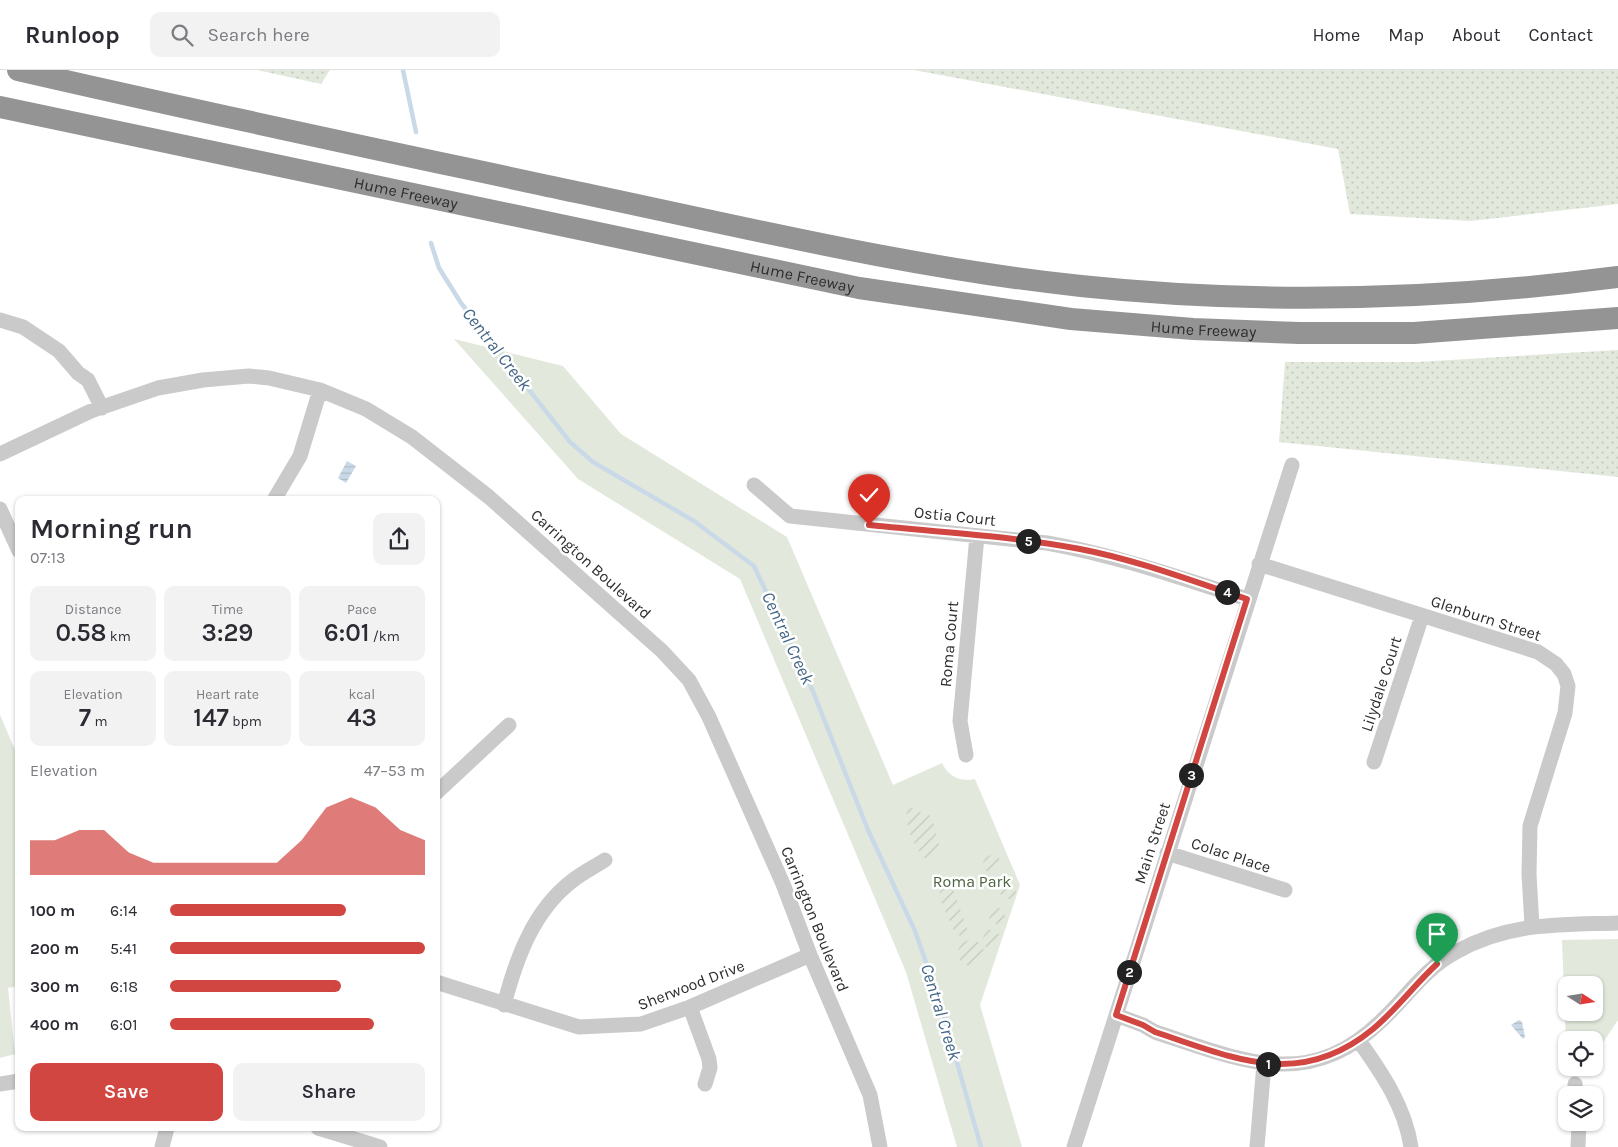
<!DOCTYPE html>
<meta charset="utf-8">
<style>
:root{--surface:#fff;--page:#f2f2f3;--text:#2b2b33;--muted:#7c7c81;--line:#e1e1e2;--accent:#d24642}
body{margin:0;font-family:Karla,sans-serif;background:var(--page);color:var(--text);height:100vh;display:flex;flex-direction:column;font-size:19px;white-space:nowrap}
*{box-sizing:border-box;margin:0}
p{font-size:16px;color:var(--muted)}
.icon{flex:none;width:28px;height:28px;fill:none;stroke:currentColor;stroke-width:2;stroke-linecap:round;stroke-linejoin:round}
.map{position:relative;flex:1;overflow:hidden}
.panel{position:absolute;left:15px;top:426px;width:425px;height:635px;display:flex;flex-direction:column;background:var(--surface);border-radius:10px;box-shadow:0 1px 4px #0004}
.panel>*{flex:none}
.needle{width:32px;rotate:102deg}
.tools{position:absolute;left:1558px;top:906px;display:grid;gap:10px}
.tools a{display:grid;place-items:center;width:45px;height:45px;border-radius:10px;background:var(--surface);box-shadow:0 1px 4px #0004;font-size:25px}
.pin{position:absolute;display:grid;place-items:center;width:42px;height:42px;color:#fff;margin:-51px -21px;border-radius:50% 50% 50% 0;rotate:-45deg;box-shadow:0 0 5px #0007}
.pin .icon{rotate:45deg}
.km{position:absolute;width:25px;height:25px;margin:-12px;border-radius:50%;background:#222;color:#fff;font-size:14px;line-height:25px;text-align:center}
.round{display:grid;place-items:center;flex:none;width:52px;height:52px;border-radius:10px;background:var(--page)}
.headline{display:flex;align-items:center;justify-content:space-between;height:85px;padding:0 15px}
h1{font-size:28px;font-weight:600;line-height:38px}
.metrics{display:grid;grid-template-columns:repeat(3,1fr);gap:8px;height:85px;padding:5px 15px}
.metrics div{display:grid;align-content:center;border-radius:10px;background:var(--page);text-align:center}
.metrics b{font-size:25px;font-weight:600}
.metrics small{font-size:14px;font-weight:400}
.metrics p{font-size:14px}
.chart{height:140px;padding:10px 15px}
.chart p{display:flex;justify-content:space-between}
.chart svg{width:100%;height:90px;margin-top:5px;fill:var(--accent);opacity:.7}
.cta{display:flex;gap:10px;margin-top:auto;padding:10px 15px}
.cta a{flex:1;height:58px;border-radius:10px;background:var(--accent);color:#fff;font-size:20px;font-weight:600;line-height:58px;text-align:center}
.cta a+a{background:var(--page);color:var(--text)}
ul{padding:0 15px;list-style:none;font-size:16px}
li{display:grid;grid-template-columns:80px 60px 1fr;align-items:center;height:38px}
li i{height:12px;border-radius:6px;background:var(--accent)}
header{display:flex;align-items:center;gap:30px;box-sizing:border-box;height:70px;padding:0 25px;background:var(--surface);border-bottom:1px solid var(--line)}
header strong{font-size:24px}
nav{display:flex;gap:28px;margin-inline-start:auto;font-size:18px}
.search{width:350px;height:45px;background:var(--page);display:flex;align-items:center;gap:12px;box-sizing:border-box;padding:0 18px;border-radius:10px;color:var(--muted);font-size:19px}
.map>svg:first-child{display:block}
</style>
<header>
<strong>Runloop</strong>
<div class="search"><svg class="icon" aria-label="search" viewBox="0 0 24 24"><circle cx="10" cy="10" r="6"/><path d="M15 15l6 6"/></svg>Search here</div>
<nav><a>Home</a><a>Map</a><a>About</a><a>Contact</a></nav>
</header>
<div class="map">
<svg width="1618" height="1077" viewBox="0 0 1618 1077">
<defs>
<pattern id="grass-dots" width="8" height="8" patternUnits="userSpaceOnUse" patternTransform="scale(1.25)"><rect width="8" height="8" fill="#e2e9dc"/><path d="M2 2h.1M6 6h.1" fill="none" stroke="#c2c8bd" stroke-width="1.8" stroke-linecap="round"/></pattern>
<pattern id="garden-furrows" width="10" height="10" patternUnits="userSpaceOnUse" patternTransform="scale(1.25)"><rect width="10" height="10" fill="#e2e9dc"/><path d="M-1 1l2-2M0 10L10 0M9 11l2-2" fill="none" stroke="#c2c8bd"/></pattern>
<pattern id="water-rules" width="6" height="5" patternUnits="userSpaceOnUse" patternTransform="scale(1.25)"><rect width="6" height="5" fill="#cad9e7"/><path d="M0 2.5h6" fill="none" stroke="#aebbc6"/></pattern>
</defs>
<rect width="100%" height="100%" fill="#fff"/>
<path fill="url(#grass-dots)" d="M 257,0 L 330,0 L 321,14 Z
M 914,0 L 1618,0 L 1618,134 L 1471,151 L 1350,144 L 1338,79 Z
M 1618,280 L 1618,407 L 1279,372 L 1285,292 L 1417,292 Z"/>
<path fill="#e2e9dc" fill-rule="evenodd" d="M 454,269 L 563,296 L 621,364 L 787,467 L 893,715 L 942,693 C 949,707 960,712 975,709 L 1020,815 L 980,935 L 1022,1077 L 957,1077 L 906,902 L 740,509 L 578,409 Z
M 0,645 L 19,689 L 19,916 L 8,918 L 15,984 L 0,988 Z
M 1618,869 L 1618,950 L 1594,986 L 1594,970 L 1566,970 L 1566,972 L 1562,870 ZM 1566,915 L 1594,915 L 1594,942 L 1566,942 Z"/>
<path fill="url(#garden-furrows)" d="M 910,738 L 918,739 L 922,744 L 926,742 L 932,748 L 940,779 L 933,789 L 926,789 C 915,780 904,754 907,740 Z
M983 794a9 9 0 1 1 18 0a9 9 0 1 1-18 0Z
M 946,812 L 951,814 L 968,861 L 963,866 L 956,865 L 939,827 L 942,814 Z
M1000 821a8 8 0 1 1 16 0a8 8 0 1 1-16 0Z
M989 846a8 8 0 1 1 16 0a8 8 0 1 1-16 0Z
M 987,860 L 994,860 L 1000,865 L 997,877 L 991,881 L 987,879 L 982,870 Z
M958 883a13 13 0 1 1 26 0a13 13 0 1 1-26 0Z"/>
<path fill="url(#water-rules)" d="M 347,391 L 356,396 L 346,413 L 338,408 Z
M 1519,950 L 1522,952 L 1525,967 L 1523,969 L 1511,955 Z"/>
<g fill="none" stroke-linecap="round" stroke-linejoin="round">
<path stroke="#cad9e7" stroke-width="4.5" d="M 403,0 L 416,62
M 431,173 L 439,198 L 461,233 L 570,372 L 593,392 L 694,451 L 754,496 L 812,619 L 868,760 L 915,861 L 939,929 L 981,1077"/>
<path stroke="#cacaca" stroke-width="15" d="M 0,250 L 23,257 L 59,281 L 78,303 L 88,310 L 102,338
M 0,384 L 91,341 L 158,318 L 203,310 L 249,306 L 269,308 L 320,320 L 366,339 L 412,367 L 489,427 L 662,581 L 689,610 L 709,647 L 783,814 L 810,885 L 870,1025 L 880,1077
M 754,415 L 790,446 L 1047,473 C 1115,485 1181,508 1247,529
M 274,430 L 300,386 L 320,320
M 0,439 L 19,481
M 1259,494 L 1538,582 L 1556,594 L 1564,604 L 1568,616 L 1565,643 L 1530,756 L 1529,804 L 1532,856
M 966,685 L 960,651 L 977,466
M 1374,692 L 1422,546
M 436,723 L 509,655
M 1167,783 L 1285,820
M 436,912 L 579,957 L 641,954 L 690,937 L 810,885
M 504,935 C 516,889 533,841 572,811 C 582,803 594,797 605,790
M 690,937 L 709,989 L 710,998 L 705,1014
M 1116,945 L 1143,955 L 1155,962 C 1238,989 1308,1023 1381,951 C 1406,928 1425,898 1456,882 C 1509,852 1560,855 1618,853
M 1359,971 C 1382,1003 1405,1037 1411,1077
M 0,1014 L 19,1011
M 1575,1014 L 1576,1025
M 318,1058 L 380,1077
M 162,1077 L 167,1058
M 1074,1077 L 1292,395
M 1257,1077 L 1264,994
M 1578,1077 L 1579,1052"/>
<g stroke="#949494" stroke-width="22">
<path d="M 18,0 C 204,43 390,82 576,122 C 743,157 911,198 1081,216 C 1259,235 1440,230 1618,207"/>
<path id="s1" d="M 0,37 L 859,218 L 1071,249 L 1193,259 L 1299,263 L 1414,263 L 1618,248"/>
</g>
</g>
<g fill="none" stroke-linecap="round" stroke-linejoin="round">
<defs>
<path id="route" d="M 869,455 C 939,462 1011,466 1080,479 C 1137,490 1192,511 1247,529 L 1116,945 L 1143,955 L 1155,962 C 1234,988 1299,1020 1373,959 C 1397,939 1415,914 1437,894"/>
</defs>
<use href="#route" stroke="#fff" stroke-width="10"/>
<use href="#route" stroke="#d24642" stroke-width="6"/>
</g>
<g text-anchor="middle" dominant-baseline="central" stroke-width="5" stroke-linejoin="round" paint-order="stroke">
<g font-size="16" fill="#2d2d2d" stroke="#fff">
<text stroke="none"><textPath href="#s1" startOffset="415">Hume Freeway</textPath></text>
<text stroke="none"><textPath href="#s1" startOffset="820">Hume Freeway</textPath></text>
<text stroke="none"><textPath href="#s1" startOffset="1225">Hume Freeway</textPath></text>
<text transform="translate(955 446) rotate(6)">Ostia Court</text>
<text transform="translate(591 494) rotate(42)">Carrington Boulevard</text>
<text transform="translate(1486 548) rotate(18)">Glenburn Street</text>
<text transform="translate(949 574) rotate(-85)">Roma Court</text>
<text transform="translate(1381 614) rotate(-72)">Lilydale Court</text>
<text transform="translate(1152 773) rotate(-72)">Main Street</text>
<text transform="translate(1231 785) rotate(18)">Colac Place</text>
<text transform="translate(815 849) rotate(68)">Carrington Boulevard</text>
<text transform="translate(691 915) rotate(-21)">Sherwood Drive</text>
</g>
<g font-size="16" fill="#4d6440" stroke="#fff">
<text x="972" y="811">Roma Park</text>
</g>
<g font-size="18" font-style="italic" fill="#446686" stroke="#fff">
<text transform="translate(497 279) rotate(52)">Central Creek</text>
<text transform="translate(788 568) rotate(65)">Central Creek</text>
<text transform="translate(941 942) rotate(73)">Central Creek</text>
</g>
</g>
</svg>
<div class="tools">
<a><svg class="needle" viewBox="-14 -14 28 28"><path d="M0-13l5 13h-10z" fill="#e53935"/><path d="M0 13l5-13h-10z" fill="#7c7c81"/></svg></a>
<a><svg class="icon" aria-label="locate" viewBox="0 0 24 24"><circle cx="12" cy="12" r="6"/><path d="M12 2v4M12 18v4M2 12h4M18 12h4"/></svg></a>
<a><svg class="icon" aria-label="layers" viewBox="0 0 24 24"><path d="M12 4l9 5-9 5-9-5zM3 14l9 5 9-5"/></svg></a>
</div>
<div class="pin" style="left:1437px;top:894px;background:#1e9e55"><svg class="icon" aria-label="arrive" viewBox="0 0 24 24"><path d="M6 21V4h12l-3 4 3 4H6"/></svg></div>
<div class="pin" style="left:869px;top:455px;background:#d93025"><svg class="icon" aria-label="check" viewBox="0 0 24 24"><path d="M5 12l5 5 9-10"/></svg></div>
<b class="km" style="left:1268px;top:994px">1</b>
<b class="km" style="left:1129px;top:902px">2</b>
<b class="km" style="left:1191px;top:705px">3</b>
<b class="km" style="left:1227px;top:522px">4</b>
<b class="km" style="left:1028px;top:471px">5</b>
<section class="panel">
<div class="headline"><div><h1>Morning run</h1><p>07:13</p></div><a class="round"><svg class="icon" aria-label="share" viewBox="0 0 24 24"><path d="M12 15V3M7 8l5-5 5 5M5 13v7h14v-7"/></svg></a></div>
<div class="metrics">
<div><p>Distance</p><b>0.58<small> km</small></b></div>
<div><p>Time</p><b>3:29</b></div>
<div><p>Pace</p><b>6:01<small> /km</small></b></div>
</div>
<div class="metrics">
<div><p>Elevation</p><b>7<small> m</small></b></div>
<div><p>Heart rate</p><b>147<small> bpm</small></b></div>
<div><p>kcal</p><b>43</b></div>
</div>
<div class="chart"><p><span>Elevation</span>47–53 m</p>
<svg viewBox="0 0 160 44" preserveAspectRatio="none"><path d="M0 44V27L10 27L20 22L30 22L40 33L50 38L60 38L70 38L80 38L90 38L100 38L110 27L120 11L130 6L140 11L150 22L160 27V44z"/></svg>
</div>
<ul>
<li><b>100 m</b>6:14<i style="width:69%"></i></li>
<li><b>200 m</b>5:41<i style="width:100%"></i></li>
<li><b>300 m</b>6:18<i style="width:67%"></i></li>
<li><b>400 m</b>6:01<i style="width:80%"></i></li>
</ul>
<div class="cta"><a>Save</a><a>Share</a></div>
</section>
</div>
